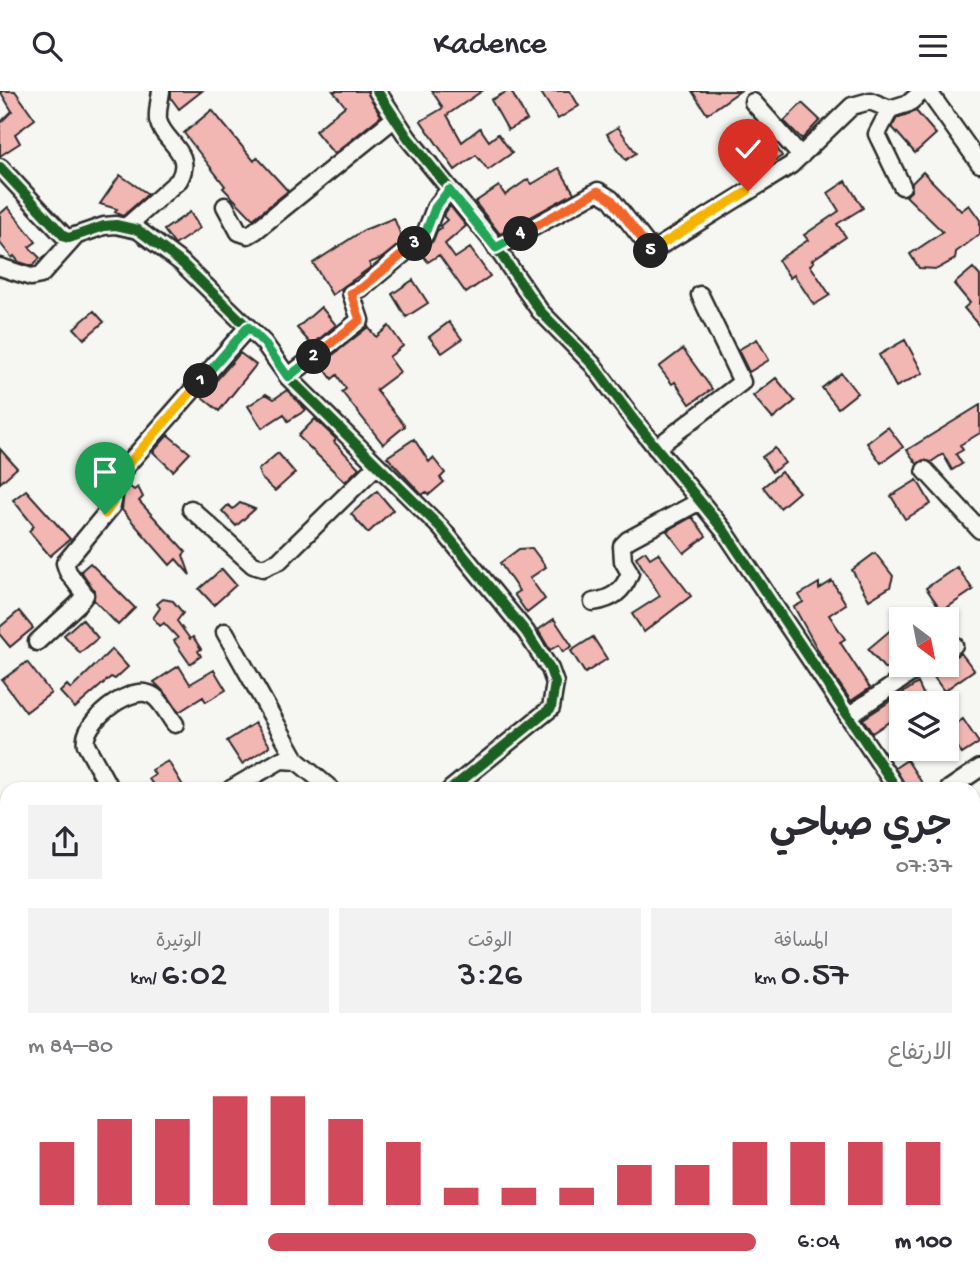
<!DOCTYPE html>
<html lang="ar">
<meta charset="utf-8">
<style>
:root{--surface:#fff;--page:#f2f2f3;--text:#2b2b33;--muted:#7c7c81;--accent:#d1495b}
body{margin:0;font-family:"Gochi Hand","Playpen Sans Arabic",sans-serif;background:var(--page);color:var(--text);direction:rtl;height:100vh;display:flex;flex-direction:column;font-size:26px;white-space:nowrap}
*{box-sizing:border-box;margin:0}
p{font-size:23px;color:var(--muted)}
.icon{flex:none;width:38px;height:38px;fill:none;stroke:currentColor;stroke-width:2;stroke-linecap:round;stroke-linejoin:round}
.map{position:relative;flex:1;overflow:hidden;direction:ltr}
.side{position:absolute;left:0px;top:691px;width:980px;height:502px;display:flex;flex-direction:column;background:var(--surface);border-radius:21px 21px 0 0;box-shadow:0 2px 5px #0004;direction:rtl}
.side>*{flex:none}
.needle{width:46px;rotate:148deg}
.controls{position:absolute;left:889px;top:516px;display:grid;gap:14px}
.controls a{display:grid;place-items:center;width:70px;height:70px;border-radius:0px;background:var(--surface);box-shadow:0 2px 5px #0004;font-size:35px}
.pin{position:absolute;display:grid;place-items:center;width:60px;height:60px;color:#fff;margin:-72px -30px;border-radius:50% 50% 50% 0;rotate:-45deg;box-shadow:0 0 7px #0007}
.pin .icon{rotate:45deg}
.km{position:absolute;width:35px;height:35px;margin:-18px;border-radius:50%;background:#222;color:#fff;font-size:19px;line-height:35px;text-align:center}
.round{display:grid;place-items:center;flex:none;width:74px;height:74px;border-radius:0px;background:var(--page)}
.head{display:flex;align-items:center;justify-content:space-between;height:119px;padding:0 28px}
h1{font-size:38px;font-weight:600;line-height:52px}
.stats{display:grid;grid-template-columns:repeat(3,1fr);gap:10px;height:119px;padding:7px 28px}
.stats div{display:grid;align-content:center;border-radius:0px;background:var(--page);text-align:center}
.stats b{font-size:35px;font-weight:600}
.stats small{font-size:19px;font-weight:400}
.stats p{font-size:19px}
.chart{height:196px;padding:14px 28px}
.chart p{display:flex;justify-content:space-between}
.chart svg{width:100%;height:126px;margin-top:7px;stroke:var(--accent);stroke-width:6}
ul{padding:0 28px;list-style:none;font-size:23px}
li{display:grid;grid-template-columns:112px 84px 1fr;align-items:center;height:52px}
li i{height:18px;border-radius:9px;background:var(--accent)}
header{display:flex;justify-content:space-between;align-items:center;height:91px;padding:0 28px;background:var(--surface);font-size:32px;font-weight:600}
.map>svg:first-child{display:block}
</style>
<header><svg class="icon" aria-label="menu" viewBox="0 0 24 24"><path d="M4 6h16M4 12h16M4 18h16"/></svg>Kadence<svg class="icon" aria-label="search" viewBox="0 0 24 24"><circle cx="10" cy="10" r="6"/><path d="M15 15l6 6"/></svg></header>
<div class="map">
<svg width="980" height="1192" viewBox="0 0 980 1192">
<rect width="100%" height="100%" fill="#f6f6f2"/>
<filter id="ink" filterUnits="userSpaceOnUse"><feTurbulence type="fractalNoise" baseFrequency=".0143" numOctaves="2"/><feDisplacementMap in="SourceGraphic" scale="14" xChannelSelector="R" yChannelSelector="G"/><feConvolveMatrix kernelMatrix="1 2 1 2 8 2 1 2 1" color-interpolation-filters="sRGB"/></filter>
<g filter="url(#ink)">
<path fill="#f2b6b3" stroke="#2b2b2b" stroke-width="2" d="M 0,0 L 15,0 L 35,28 L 15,43 L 20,52 L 0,65 L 0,32 L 12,20 Z
M 171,0 L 202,0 L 179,18 L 171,7 Z
M 333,0 L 367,0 L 381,25 L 334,63 L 315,40 L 345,15 Z
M 432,0 L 482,0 L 447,24 L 462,51 L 480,37 L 489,50 L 498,43 L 512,62 L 488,79 L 476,64 L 455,79 L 421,30 L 443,17 Z
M 508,0 L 511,0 L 527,29 L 508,39 L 491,9 Z
M 540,0 L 570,0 L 579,15 L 558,28 Z
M 692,0 L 740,0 L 707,23 Z
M 802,12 L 820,29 L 802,48 L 784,30 Z
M 212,19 L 254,70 L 257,66 L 288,100 L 253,128 L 223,97 L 225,95 L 184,42 Z
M 916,20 L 936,43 L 915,62 L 892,36 L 897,27 Z
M 618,36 L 636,62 L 626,69 L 607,43 Z
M 768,44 L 782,65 L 760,79 L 746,59 Z
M 559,77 L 574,102 L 500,143 L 475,111 L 499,95 L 505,104 L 528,88 L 532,93 Z
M 923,81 L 961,120 L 969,114 L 980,129 L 980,143 L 956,161 L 955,168 L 937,178 L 919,177 L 910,163 L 943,141 L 906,105 L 911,100 L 912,92 Z
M 120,84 L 148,103 L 123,125 L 115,121 L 117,118 L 100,113 Z
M 846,90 L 863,117 L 837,133 L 846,146 L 812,169 L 814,171 L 810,174 L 830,204 L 814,214 L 794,184 L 790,187 L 778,169 L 808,149 L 804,144 L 839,120 L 828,102 Z
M 450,115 L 466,135 L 445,153 L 455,167 L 470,157 L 490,185 L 466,202 L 439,164 L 428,171 L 421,162 L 433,150 L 437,140 L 441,137 L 440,135 L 447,129 L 443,125 Z
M 8,116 L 36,151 L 29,156 L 40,167 L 32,175 L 19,171 L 14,165 L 12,167 L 0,152 L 0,123 Z
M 190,121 L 200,137 L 175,154 L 164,139 Z
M 394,127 L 403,150 L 382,167 L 369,172 L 371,176 L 332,204 L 313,172 L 364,139 Z
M 973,177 L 980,185 L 980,236 L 964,217 L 970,212 L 954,193 Z
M 413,189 L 428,212 L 406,226 L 392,203 Z
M 321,216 L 336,234 L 312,254 L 297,237 Z
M 94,220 L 104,231 L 84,248 L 74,237 Z
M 449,231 L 462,248 L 442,262 L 429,246 Z
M 389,235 L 403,255 L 389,266 L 400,281 L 376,299 L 405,335 L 383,353 L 342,301 L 346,298 L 337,284 L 332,288 L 324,277 L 324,271 L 368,236 L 376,246 Z
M 757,248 L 769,269 L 749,281 L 738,259 Z
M 905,249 L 923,282 L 896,296 L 879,264 Z
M 683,258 L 712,298 L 690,313 L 675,291 L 672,293 L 659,276 Z
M 240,262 L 256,274 L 219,320 L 202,306 Z
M 841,282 L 857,302 L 838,317 L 822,297 Z
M 776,287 L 795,310 L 773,328 L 753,305 Z
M 287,299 L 306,319 L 288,330 L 284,323 L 262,337 L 248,315 L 266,303 L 274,308 Z
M 980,314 L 980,342 L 960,354 L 963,359 L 956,363 L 962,373 L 952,379 L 943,363 L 931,371 L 923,369 L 917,373 L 907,359 Z
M 315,328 L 336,348 L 334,351 L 359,377 L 345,391 L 298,345 Z
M 888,336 L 903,356 L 881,372 L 867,352 Z
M 168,344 L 190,362 L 173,380 L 153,361 Z
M 414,348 L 429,371 L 433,367 L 445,382 L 440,387 L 444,391 L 429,404 L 426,401 L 422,404 L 387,366 Z
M 775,357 L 785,372 L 772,381 L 762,366 Z
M 0,358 L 17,377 L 0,392 Z
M 278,362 L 295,382 L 275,400 L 261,387 L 258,379 Z
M 781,381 L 799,401 L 780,417 L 763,396 Z
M 917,389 L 931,413 L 905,428 L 891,405 Z
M 125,392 L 134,399 L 138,396 L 143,406 L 139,410 L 186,461 L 183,464 L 190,484 L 176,468 L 170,474 L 122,419 Z
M 26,399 L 70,448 L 50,465 L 29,440 L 34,435 L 13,409 Z
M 377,400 L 393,419 L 368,442 L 351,423 Z
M 240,412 L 255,418 L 236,435 L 222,420 L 228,414 L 233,418 Z
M 692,426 L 706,445 L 684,462 L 667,440 Z
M 532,457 L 546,476 L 530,487 L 545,508 L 527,522 L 514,503 L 519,500 L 500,472 L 519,458 Z
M 645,460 L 650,467 L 658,462 L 691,505 L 644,541 L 632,523 L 660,505 L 636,466 Z
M 875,462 L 893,485 L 890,496 L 869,509 L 852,479 Z
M 90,472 L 135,517 L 118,534 L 94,509 L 94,499 L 81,480 Z
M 957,476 L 973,499 L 942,520 L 926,497 Z
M 222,478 L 236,494 L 214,514 L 199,498 Z
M 832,490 L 846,513 L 829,524 L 845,548 L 840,551 L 870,597 L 851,610 L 824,570 L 794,516 L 803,511 L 799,504 L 819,492 L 819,498 Z
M 163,508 L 173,510 L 183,522 L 177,530 L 190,548 L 193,546 L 201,558 L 198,560 L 201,565 L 190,573 L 174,550 L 178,547 L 164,532 L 160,535 L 153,527 L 160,517 L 157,513 Z
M 19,520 L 33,537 L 10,556 L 0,544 L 0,536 Z
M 82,528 L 98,547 L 80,562 L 64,544 Z
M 554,528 L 572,555 L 563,561 L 559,554 L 550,559 L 538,539 Z
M 893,537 L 901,554 L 901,565 L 885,578 L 868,558 Z
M 593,546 L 607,568 L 585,582 L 571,560 Z
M 112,558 L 128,576 L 115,588 L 111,586 L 105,591 L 75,617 L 60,601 L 67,594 L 71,598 Z
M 961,562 L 974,579 L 944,600 L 931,582 L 942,574 L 947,574 L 947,570 Z
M 27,571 L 51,602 L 26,621 L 2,589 Z
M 179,575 L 190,593 L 214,579 L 226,599 L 206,611 L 203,606 L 179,621 L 168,605 L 154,591 Z
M 918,592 L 926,609 L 918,612 L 894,612 L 901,623 L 872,642 L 863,628 Z
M 963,628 L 979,652 L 962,663 L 947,639 Z
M 255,632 L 270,655 L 242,673 L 227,650 Z
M 907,669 L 926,698 L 907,698 L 895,677 Z
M 168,670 L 185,698 L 156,698 L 149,688 L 155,684 L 152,679 Z"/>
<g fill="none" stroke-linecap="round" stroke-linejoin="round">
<defs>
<path id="minor" d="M 377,0 L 408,47 L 489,146 L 540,220 L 593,274 L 633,328 L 725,441 L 897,698
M 928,0 L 980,73
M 753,11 L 801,65
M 890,18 L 877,43 L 902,95
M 0,76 L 65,146 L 69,147 L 104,135 L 116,134 L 138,139 L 182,172 L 264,252 L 288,286 L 441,437 L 526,541 L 550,578 L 555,592 L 551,617 L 451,698
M 225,115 L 239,141 L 248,144 L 255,140 L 395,27
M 127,135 L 179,89 C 195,61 163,51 158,29 C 157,19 160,9 161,0
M 496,157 L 598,100 L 611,108 L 652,160 L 791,74 L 852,15 L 870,10 L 890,18 L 909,12 L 923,0
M 0,176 L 31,186 L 41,184 L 76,145
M 288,286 L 360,229 L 351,202 L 362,197 L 419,150 L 425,143 L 435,117 L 449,99
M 656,357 L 742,291 L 700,204
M 925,379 L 980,439
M 191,418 L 253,474 L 263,477 L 279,470 L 376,375
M 593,511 C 612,508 623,501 630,482 L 623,470 L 622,455 L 628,449 L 700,410
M 225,541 L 297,670
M 37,551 L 78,513 L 85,504 L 68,481 L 65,472 L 112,415 L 114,389 L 248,236
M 947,558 L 954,554
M 848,625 L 923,574
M 110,698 L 86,654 C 81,632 128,595 149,603 C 160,606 168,624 175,633
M 231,698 L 281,669 L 297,670 L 331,698
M 949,698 L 980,677
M 973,807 L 980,817
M 0,823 L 7,834
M 973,907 L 980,901
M 973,1069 L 980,1064
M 0,1131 L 7,1139
M 46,1186 L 51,1192
M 488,1186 L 490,1192
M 567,1186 L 572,1192
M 792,1186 L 797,1192
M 922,1186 L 928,1192
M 622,1192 L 629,1186"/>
</defs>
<use href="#minor" stroke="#2b2b2b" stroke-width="21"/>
<use href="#minor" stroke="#f6f6f2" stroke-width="16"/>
<defs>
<path id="cycleway" d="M 377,0 L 408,47 L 489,146 L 540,220 L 593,274 L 633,328 L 725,441 L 897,698
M 0,76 L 65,146 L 69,147 L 104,135 L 116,134 L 138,139 L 182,172 L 264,252 L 288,286 L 441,437 L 526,541 L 550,578 L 555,592 L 551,617 L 451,698"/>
</defs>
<use href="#cycleway" stroke="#f6f6f2" stroke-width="15"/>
<use href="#cycleway" stroke="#1b5e20" stroke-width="10"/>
</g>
</g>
<g fill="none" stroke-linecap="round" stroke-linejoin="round" filter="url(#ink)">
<defs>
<path id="split-1" d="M 105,423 L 114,410 L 114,389 L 201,290"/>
<path id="split-2" d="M 201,290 L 248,236 L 264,252 L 288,286 L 314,266"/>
<path id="split-3" d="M 314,266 L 360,229 L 351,202 L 362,197 L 415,153"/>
<path id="split-4" d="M 415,153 L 425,143 L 435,117 L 449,99 L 496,157 L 521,143"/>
<path id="split-5" d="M 521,143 L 598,100 L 611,108 L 651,160"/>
<path id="split-6" d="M 651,160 L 748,100"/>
</defs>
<use href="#split-1" stroke="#fff" stroke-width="14"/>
<use href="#split-2" stroke="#fff" stroke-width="14"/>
<use href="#split-3" stroke="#fff" stroke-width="14"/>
<use href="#split-4" stroke="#fff" stroke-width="14"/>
<use href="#split-5" stroke="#fff" stroke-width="14"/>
<use href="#split-6" stroke="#fff" stroke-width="14"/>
<use href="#split-1" stroke="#f5b400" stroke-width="9"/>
<use href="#split-2" stroke="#22a559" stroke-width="9"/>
<use href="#split-3" stroke="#f0652b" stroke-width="9"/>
<use href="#split-4" stroke="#22a559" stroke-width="9"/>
<use href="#split-5" stroke="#f0652b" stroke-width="9"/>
<use href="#split-6" stroke="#f5b400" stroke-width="9"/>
</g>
</svg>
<div class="controls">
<a><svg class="needle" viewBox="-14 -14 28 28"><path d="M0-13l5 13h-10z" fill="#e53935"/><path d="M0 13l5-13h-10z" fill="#7c7c81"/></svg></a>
<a><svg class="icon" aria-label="layers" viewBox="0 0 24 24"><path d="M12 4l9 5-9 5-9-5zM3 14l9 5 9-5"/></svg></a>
</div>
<div class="pin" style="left:105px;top:423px;background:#1e9e55"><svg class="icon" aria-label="arrive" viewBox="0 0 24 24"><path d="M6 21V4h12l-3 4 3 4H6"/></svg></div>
<div class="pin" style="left:748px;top:100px;background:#d93025"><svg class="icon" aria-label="check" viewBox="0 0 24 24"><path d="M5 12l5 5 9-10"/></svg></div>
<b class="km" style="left:201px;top:290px">1</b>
<b class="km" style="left:314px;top:266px">2</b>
<b class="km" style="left:415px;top:153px">3</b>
<b class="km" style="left:521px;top:143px">4</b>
<b class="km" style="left:651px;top:160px">5</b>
<section class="side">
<div class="head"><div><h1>جري صباحي</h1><p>07:37</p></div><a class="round"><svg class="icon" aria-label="share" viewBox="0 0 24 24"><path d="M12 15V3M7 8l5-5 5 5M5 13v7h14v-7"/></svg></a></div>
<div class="stats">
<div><p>المسافة</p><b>0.57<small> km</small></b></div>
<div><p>الوقت</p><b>3:26</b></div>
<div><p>الوتيرة</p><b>6:02<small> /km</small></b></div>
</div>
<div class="chart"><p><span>الارتفاع</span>80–84 m</p>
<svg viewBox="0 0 160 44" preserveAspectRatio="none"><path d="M5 44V22M15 44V14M25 44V14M35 44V6M45 44V6M55 44V14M65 44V22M75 44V38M85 44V38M95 44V38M105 44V30M115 44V30M125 44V22M135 44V22M145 44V22M155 44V22"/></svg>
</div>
<ul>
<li><b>100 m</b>6:04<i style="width:67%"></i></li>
</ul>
</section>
</div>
